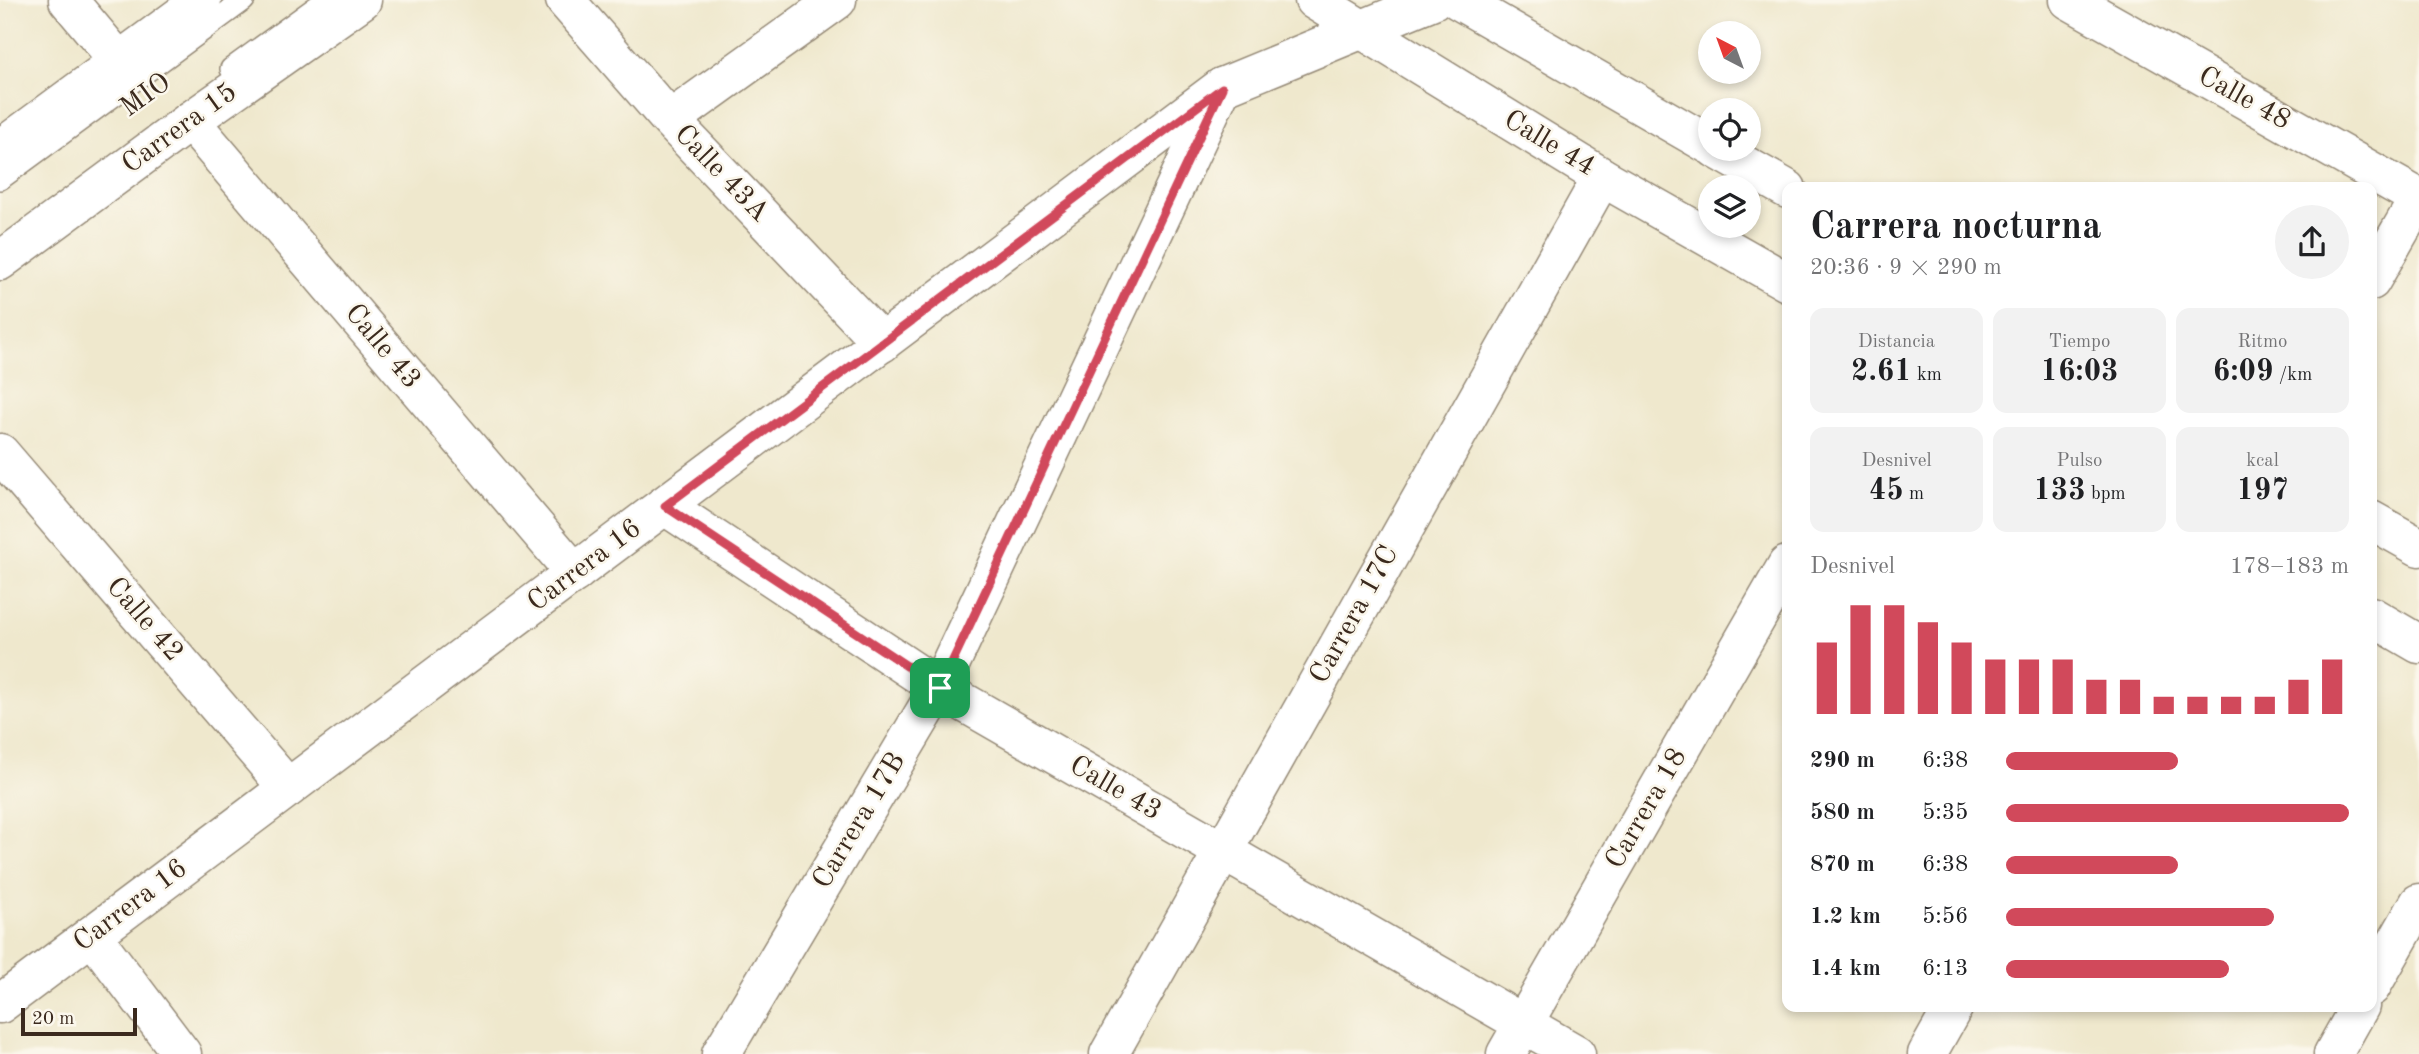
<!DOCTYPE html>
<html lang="es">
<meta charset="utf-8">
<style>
:root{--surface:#fff;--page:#f2f2f2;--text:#202124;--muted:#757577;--accent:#d1495b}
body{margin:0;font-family:"Old Standard TT",serif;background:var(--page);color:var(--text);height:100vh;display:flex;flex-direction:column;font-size:26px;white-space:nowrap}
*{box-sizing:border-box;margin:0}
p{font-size:23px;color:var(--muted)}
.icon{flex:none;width:38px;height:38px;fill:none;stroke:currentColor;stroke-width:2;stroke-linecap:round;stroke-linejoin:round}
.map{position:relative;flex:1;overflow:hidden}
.side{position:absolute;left:1782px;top:182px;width:595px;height:830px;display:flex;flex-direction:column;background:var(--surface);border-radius:14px;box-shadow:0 4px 10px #0003}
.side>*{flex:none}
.needle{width:46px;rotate:319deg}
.buttons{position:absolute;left:1698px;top:21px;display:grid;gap:14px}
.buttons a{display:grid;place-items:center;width:63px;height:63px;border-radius:50%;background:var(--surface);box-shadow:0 4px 10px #0003;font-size:35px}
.scale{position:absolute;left:21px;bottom:18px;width:116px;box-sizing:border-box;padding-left:7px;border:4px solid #3b2a1e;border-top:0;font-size:19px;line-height:24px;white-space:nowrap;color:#3b2a1e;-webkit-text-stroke:5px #fbf7ec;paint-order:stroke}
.pin{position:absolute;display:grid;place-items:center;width:60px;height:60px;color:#fff;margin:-30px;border-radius:14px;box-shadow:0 4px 10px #0006}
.round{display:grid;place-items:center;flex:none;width:74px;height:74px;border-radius:37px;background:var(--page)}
.head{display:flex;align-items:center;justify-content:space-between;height:119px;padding:0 28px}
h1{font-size:38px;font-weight:700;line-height:52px}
.stats{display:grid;grid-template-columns:repeat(3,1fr);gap:10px;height:119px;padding:7px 28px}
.stats div{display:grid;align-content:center;border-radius:14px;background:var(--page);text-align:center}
.stats b{font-size:30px;font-weight:700}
.stats small{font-size:19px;font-weight:400}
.stats p{font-size:19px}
.chart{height:196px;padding:14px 28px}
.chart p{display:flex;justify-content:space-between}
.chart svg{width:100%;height:126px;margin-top:7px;stroke:var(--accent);stroke-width:6}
ul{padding:0 28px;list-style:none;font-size:23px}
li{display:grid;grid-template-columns:112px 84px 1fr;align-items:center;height:52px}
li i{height:18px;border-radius:9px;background:var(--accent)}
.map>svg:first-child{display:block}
</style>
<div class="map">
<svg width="2419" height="1054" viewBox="0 0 2419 1054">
<rect width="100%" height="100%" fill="#fbf7ec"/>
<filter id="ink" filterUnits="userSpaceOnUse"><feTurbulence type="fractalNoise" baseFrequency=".0143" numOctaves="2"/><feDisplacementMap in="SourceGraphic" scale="14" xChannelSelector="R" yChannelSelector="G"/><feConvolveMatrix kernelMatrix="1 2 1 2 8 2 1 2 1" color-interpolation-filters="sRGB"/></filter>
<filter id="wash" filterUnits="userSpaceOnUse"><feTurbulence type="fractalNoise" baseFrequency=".00686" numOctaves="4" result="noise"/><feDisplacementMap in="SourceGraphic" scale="28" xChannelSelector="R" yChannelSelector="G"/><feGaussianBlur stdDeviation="1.57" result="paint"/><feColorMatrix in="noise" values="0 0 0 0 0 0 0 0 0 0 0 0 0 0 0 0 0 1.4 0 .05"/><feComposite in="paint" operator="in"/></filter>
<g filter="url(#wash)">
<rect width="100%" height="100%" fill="#efe8cd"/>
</g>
<g filter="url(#ink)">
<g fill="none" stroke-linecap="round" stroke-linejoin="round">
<defs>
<path id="service" d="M 231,69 L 326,0
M 0,179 L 244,0"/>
<path id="minor" d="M 68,0 L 119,61
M 565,0 L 670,120 L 882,343
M 2069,0 L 2419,198
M 670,120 L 837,0
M 190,121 L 575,573
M 0,453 L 288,788
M 665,506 L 939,688 L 1576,1054
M 92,935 L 182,1054
M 2371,987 L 2419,903
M 721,1054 L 939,688 L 1222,87
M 1109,1054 L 1602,177
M 1506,1054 L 1787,565
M 2333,1054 L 2360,1006"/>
<path id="tertiary" d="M 2371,281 L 2419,198
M 0,1004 L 1222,87 L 1433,0
M 1927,1054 L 1954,1006"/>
<path id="secondary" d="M 1314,0 L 1602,177 L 1787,282
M 1458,0 L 1710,145
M 1716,149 L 1787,189
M 2371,520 L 2419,547
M 2371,616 L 2419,644"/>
<path id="primary" d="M 0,149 L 202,0
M 0,261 L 190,121 L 362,0"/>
</defs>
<use href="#service" stroke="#958976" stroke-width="24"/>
<use href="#minor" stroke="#958976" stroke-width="41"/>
<use href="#tertiary" stroke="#958976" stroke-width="41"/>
<use href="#secondary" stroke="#958976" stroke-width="41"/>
<use href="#primary" stroke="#958976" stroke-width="41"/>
<use href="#service" stroke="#fff" stroke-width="21"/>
<use href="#minor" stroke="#fff" stroke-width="38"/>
<use href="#tertiary" stroke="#fff" stroke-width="38"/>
<use href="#secondary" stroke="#fff" stroke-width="38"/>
<use href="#primary" stroke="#fff" stroke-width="38"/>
</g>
</g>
<g fill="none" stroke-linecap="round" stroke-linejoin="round" filter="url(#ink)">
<defs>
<path id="route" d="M 1222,88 L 940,688 L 665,506 Z"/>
</defs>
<use href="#route" stroke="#fff" stroke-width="14"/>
<use href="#route" stroke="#d1495b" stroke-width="9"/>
</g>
<g text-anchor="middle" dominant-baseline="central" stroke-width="5" stroke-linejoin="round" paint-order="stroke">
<g font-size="28" fill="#3b2a1e" stroke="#fbf7ec">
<text transform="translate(146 96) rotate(-36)">MIO</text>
<text transform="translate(2244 99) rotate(29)">Calle 48</text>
<text transform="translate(180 129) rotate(-36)">Carrera 15</text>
<text transform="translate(1549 144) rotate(31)">Calle 44</text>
<text transform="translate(721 174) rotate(46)">Calle 43A</text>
<text transform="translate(382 347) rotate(50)">Calle 43</text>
<text transform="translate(585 566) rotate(-37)">Carrera 16</text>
<text transform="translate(1355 615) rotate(-61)">Carrera 17C</text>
<text transform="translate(144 620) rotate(49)">Calle 42</text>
<text transform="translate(1115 789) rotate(30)">Calle 43</text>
<text transform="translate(1647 809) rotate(-60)">Carrera 18</text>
<text transform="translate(860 821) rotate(-59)">Carrera 17B</text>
<text transform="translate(131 906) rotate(-37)">Carrera 16</text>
</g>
</g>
</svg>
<div class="buttons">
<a><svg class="needle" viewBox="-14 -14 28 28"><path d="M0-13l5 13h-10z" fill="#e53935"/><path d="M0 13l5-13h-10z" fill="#757577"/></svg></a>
<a><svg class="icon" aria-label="locate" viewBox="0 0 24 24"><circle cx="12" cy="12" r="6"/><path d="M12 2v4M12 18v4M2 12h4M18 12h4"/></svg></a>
<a><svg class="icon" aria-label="layers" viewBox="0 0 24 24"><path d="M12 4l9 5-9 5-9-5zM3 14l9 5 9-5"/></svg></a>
</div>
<div class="scale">20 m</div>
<div class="pin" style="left:940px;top:688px;background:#1e9e55"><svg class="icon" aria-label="arrive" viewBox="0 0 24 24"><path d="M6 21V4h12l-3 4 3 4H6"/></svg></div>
<section class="side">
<div class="head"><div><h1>Carrera nocturna</h1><p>20:36 · 9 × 290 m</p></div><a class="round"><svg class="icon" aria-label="share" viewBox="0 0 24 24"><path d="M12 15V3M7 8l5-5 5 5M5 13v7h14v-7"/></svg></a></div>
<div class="stats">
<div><p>Distancia</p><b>2.61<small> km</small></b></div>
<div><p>Tiempo</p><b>16:03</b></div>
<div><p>Ritmo</p><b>6:09<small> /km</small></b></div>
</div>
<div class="stats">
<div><p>Desnivel</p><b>45<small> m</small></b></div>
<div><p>Pulso</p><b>133<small> bpm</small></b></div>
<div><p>kcal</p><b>197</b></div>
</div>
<div class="chart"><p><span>Desnivel</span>178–183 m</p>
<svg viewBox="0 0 160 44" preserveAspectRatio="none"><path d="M5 44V19M15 44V6M25 44V6M35 44V12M45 44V19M55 44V25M65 44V25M75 44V25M85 44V32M95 44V32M105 44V38M115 44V38M125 44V38M135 44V38M145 44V32M155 44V25"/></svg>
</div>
<ul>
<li><b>290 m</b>6:38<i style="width:50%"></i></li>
<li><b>580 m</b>5:35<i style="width:100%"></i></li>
<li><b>870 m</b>6:38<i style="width:50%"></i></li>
<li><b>1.2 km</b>5:56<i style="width:78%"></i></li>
<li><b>1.4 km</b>6:13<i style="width:65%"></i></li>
</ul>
</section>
</div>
